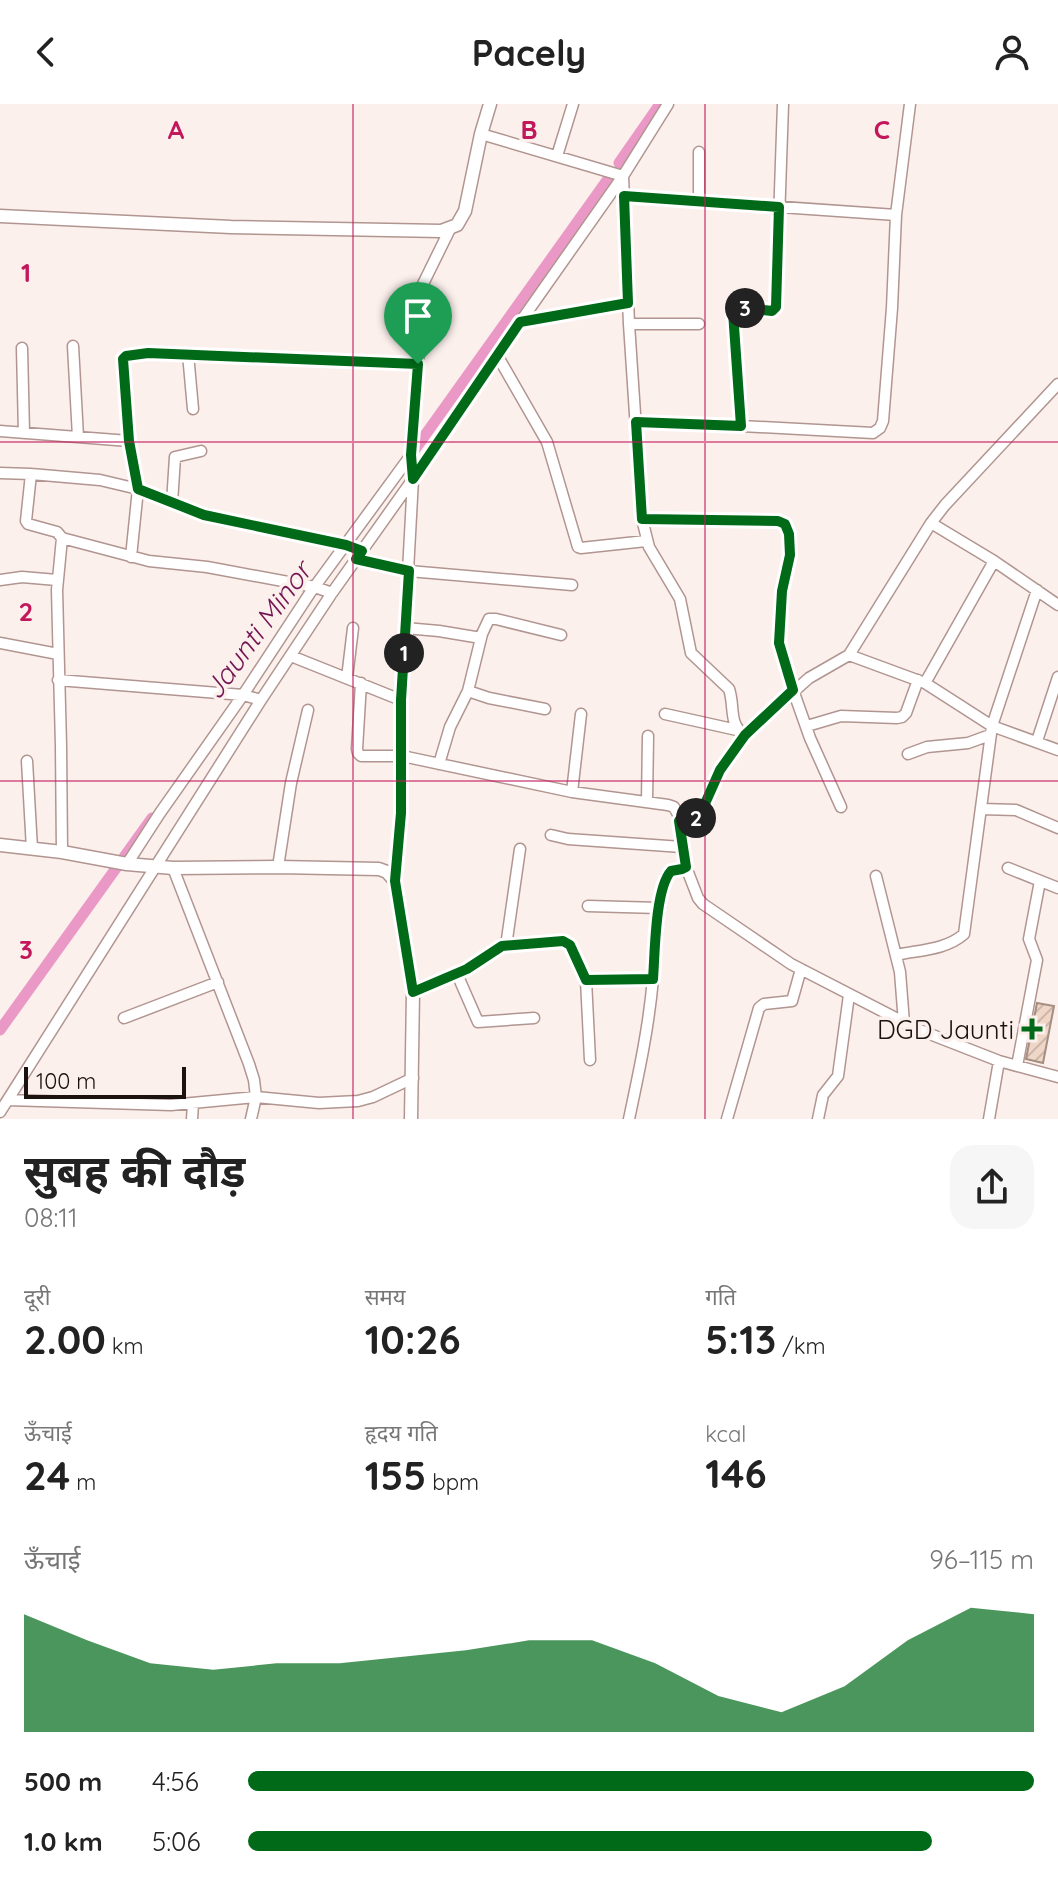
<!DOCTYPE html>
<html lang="hi">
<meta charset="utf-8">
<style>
:root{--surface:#fff;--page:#f6f6f6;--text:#222;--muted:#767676;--accent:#006a18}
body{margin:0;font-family:Quicksand,"Noto Sans Devanagari",sans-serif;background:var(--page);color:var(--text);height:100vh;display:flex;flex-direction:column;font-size:30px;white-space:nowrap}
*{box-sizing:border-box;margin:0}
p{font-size:26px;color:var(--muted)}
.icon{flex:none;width:44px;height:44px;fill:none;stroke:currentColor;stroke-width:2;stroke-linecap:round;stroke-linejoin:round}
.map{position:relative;height:1015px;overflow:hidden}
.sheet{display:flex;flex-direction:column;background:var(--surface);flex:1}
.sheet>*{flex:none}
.scale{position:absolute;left:24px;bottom:20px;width:162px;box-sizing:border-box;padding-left:8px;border:4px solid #1c1210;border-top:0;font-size:22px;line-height:28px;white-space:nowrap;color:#1c1210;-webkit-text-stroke:6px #fcf0ed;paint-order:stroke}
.pin{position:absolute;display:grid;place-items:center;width:68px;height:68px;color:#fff;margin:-82px -34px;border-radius:50% 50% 50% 0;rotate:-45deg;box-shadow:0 0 8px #0007}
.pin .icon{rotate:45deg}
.km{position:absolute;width:40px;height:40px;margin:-20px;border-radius:50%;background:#222;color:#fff;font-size:22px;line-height:40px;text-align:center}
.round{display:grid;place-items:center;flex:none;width:84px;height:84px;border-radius:24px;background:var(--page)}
.headline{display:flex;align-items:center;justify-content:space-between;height:136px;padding:0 24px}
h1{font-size:44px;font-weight:700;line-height:60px}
.metrics{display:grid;grid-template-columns:repeat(3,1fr);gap:12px;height:136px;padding:8px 24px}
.metrics div{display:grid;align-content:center}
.metrics b{font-size:40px;font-weight:700}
.metrics small{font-size:22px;font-weight:400}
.metrics p{font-size:22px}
.chart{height:224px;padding:16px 24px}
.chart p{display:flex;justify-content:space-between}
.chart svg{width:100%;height:144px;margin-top:8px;fill:var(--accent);opacity:.7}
ul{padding:0 24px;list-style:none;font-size:26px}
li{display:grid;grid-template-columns:128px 96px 1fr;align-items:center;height:60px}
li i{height:20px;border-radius:10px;background:var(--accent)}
header{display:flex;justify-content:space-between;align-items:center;height:104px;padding:0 24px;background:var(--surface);font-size:36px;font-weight:700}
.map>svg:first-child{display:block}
</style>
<header><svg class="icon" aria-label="back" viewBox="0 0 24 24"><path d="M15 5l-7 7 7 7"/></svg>Pacely<svg class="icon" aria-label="person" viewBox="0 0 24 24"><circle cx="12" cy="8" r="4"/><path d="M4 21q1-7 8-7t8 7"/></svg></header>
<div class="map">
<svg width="1058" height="1015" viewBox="0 0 1058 1015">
<defs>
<pattern id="building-hatch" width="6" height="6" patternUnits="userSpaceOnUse" patternTransform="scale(2)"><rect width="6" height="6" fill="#efd6c7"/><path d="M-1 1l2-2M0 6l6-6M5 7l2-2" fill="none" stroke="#ccb7aa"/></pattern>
</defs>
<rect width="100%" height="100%" fill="#fcf0ed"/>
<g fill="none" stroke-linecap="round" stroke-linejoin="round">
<path stroke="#ea99c6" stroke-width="11" d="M 619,59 L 660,0
M 408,355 L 608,75
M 0,926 L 152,714"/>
</g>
<path fill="url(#building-hatch)" stroke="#a48e80" stroke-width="2" d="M 1037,899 L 1054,902 L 1043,959 L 1026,955 Z"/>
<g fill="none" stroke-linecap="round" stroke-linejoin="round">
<defs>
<path id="minor" d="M 481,30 L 623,72
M 699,48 L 699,96
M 557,52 L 573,0
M 623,72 L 629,220 L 642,415 L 649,443 L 680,495 L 691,549 L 729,585 C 735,602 728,621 745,631
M 624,92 L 896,111
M 520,218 L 628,199
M 629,220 L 699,220
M 73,242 L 78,333
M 22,244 L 24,329
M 188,250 L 193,305
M 497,251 L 547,338 L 578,443 L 581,444 L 646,437
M 636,318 L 741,322 L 873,329 L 880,324 L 883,317 L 892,204 L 896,111 L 910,0
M 741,322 L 733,208 L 734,204 L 737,203 L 772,207 L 776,203 L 783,0
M 0,327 L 129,337
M 0,369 L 31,370 L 100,376 L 138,385 L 204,411 L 346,441 L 362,447
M 31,370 L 26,417 L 28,420 L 57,428 L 62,434 L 57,486 L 61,642 L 62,748
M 172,399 L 175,353 L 201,347
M 642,415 L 778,417 L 785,420 L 789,430 L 790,451 L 782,487 L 779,539 L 793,586 L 810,634 L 841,703
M 931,419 L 994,457 L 1058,501
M 62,434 L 149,457 L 207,463 L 315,483 L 332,489
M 131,453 L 138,385 L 129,337 L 123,258 L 126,252 L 148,249 L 418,260
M 356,455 L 409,467 L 572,481
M 0,476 L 22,473 L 57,476
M 405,524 L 439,527 L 481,534
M 0,539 L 58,550
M 849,551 L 925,579 L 992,622 L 1058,646
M 291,552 L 401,596
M 347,574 L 353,524
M 58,576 L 243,591 L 261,596
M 361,579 L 357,645 L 358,649 L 361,652 L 402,652 L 572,688 L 668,701 L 674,703 L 680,714
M 925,579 L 994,457
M 468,587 L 489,594 L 545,605
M 665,610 L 737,626
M 807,622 L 841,612 L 897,614 L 902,613 L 906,609 L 918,576
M 1037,637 L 1058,573
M 908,650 L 927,643 L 968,639 L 990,631
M 27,657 L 32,745
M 439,660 L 450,623 L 468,587 L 482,530 L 489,515 L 496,515 L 561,531
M 572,688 L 581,610
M 647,698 L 648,632
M 981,705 L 1016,706 L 1058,724
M 551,731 L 568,735 L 682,743
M 127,760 L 160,709 L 243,591 L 310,489 L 411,351
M 278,763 L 291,679 L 308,606
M 686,763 L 698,794 L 703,800 L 791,860 L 917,925 L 999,957 L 1058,973
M 173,764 L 249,960 L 254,976 L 256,993 L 251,1015
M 1008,764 L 1058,784
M 876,772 L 900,868 L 904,919
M 395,777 L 401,709 L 401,596 L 413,375 L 411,351 L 418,260 L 422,182 L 450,125
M 588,802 L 659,804
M 506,842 L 520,745
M 896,851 C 919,846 946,846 964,830 L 992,622 L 1037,486
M 457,870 L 478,918 L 534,914
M 586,876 L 590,956
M 413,888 L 467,865 L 502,842 L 563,837 L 570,841 L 586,876 L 653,875
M 124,914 L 218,878
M 1017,962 L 1037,856 L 1029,835 L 1040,777
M 8,996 L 171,1001 L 256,993 L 319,999 L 358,997 L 373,993 L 413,974
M 0,1008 L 261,596 L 332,489 L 413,375 L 497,251 L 623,72 L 668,0
M 192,1015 L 193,1000
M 629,1015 C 639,968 649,922 653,874 C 657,839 656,803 668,769 L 682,765 L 686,763 L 679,717 C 683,709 691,715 699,713 L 720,666 L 745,631 L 809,574 L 849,551 L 931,419 L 945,401 L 1058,280
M 727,1015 L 759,904 L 764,900 L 792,897 L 801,865
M 818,1015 L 823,991 L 838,972 L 849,891
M 989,1015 L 999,957"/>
<path id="tertiary" d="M 0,112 L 231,123 L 441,127 L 457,121 L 465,107 L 481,30 L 490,0
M 0,741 L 62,748 L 127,760 L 173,764 L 278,763 L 379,765 L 387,768 L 395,777 L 413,888 L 411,1015"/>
</defs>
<use href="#minor" stroke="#b19590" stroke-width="13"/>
<use href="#tertiary" stroke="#b19590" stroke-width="15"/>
<use href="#minor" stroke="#fff" stroke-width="10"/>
<use href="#tertiary" stroke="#fff" stroke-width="12"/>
</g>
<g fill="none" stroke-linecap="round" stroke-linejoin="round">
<defs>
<path id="route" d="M 624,92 L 779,103 L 776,203 L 772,207 L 737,203 L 734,204 L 733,208 L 741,322 L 636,318 L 642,415 L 778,417 L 785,420 L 789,430 L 790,451 L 782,487 L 779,539 L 793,586 L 745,631 L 720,666 L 699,713 C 691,715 683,709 679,717 L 686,763 L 682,765 L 671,767 C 655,785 655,849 653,875 L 586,876 L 570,841 L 563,837 L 502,842 L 467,865 L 413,888 L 395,777 L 401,709 L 401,596 L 409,467 L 356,455 L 362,447 L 346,441 L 204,411 L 138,385 L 129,337 L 123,255 L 126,252 L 148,249 L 418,260 L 411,351 L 413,375 L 520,218 L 628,199 Z"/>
</defs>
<use href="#route" stroke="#fff" stroke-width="16"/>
<use href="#route" stroke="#006a18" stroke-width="10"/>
</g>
<path fill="none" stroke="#c2185b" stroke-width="2" stroke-opacity="0.55" d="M 353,0 L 353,1015M 705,0 L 705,1015M 0,338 L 1058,338M 0,677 L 1058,677"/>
<path fill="#006a18" stroke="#fcf0ed" stroke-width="3" d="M1028 913h8v8h8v8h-8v8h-8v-8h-8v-8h8z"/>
<g text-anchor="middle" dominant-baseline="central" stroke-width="7" stroke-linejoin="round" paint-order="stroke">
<g font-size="26" fill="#1c1210" stroke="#fcf0ed" text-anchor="end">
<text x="1014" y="925">DGD Jaunti</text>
</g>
<g font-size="28" font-style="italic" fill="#731552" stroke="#fcf0ed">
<text transform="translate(257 526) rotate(-54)">Jaunti Minor</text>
</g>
</g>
<g font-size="26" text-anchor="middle" font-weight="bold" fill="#c2185b" stroke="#fcf0ed" stroke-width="7" stroke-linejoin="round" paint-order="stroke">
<text x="176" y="35">A</text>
<text x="529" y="35">B</text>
<text x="882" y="35">C</text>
<text x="26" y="178">1</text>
<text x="26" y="517">2</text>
<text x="26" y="855">3</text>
</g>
</svg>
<div class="scale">100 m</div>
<div class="pin" style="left:418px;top:260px;background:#1e9e55"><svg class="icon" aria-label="arrive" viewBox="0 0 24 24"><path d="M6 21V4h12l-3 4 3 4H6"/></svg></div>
<b class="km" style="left:404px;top:549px">1</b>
<b class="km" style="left:696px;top:714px">2</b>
<b class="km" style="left:745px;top:204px">3</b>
</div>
<section class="sheet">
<div class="headline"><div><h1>सुबह की दौड़</h1><p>08:11</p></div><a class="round"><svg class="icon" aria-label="share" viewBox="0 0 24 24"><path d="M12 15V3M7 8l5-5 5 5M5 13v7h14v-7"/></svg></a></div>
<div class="metrics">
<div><p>दूरी</p><b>2.00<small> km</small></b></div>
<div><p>समय</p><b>10:26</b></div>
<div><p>गति</p><b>5:13<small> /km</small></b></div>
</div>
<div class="metrics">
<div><p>ऊँचाई</p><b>24<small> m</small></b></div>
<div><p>हृदय गति</p><b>155<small> bpm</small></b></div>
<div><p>kcal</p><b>146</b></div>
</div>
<div class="chart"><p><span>ऊँचाई</span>96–115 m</p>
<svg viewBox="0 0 160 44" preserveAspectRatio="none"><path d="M0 44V8L10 16L20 23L30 25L40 23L50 23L60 21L70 19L80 16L90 16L100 23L110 33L120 38L130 30L140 16L150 6L160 8V44z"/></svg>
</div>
<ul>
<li><b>500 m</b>4:56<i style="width:100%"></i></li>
<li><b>1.0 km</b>5:06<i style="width:87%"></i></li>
</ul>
</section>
